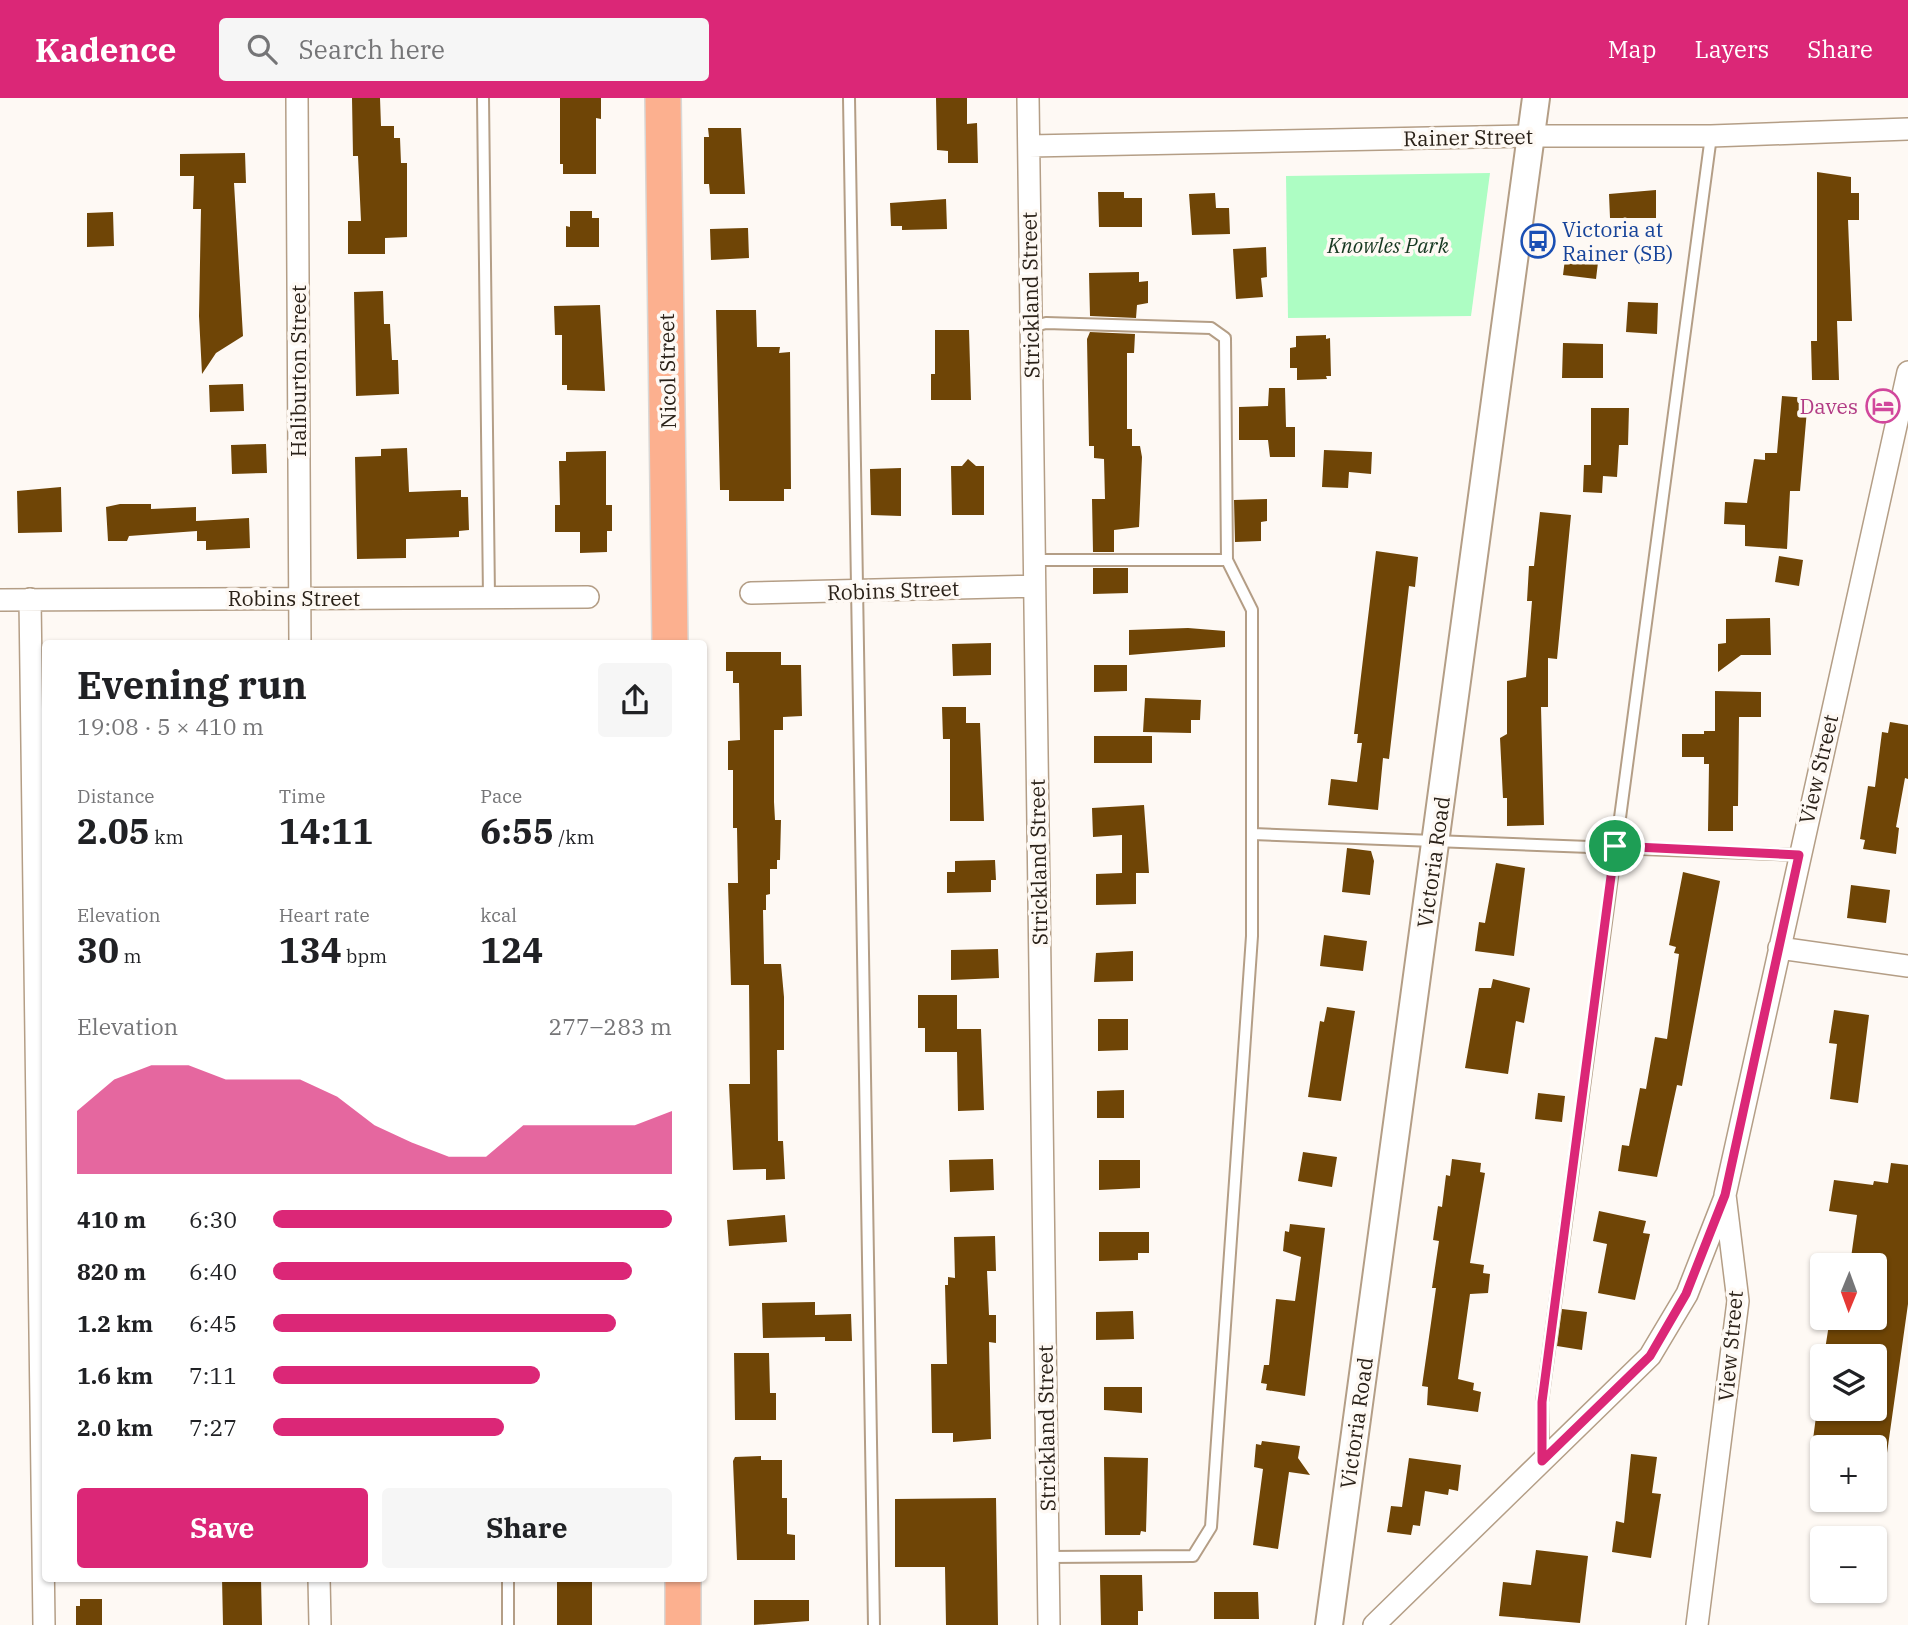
<!DOCTYPE html>
<meta charset="utf-8">
<style>
:root{--surface:#fff;--page:#f6f6f6;--text:#202124;--muted:#757577;--accent:#db2777}
body{margin:0;font-family:"IBM Plex Serif",serif;background:var(--page);color:var(--text);height:100vh;display:flex;flex-direction:column;font-size:26px;white-space:nowrap}
*{box-sizing:border-box;margin:0}
p{font-size:23px;color:var(--muted)}
.icon{flex:none;width:38px;height:38px;fill:none;stroke:currentColor;stroke-width:2;stroke-linecap:round;stroke-linejoin:round}
.map{position:relative;flex:1;overflow:hidden}
.sheet{position:absolute;left:42px;top:542px;width:665px;height:942px;display:flex;flex-direction:column;background:var(--surface);border-radius:7px;box-shadow:0 2px 5px #0004}
.sheet>*{flex:none}
.needle{width:46px;rotate:181deg}
.controls{position:absolute;left:1810px;top:1155px;display:grid;gap:14px}
.controls a{display:grid;place-items:center;width:77px;height:77px;border-radius:7px;background:var(--surface);box-shadow:0 2px 5px #0004;font-size:35px}
.pin{position:absolute;display:grid;place-items:center;width:60px;height:60px;color:#fff;margin:-30px;border:4px solid #fff;border-radius:50%;box-shadow:0 2px 7px #0007}
.round{display:grid;place-items:center;flex:none;width:74px;height:74px;border-radius:7px;background:var(--page)}
.overview{display:flex;align-items:center;justify-content:space-between;height:119px;padding:0 35px}
h1{font-size:38px;font-weight:700;line-height:52px}
.stats{display:grid;grid-template-columns:repeat(3,1fr);gap:10px;height:119px;padding:7px 35px}
.stats div{display:grid;align-content:center}
.stats b{font-size:35px;font-weight:700}
.stats small{font-size:19px;font-weight:400}
.stats p{font-size:19px}
.chart{height:196px;padding:14px 35px}
.chart p{display:flex;justify-content:space-between}
.chart svg{width:100%;height:126px;margin-top:7px;fill:var(--accent);opacity:.7}
.cta{display:flex;gap:14px;margin-top:auto;padding:14px 35px}
.cta a{flex:1;height:80px;border-radius:7px;background:var(--accent);color:#fff;font-size:28px;font-weight:700;line-height:80px;text-align:center}
.cta a+a{background:var(--page);color:var(--text)}
ul{padding:0 35px;list-style:none;font-size:23px}
li{display:grid;grid-template-columns:112px 84px 1fr;align-items:center;height:52px}
li i{height:18px;border-radius:9px;background:var(--accent)}
header{display:flex;align-items:center;gap:42px;box-sizing:border-box;height:98px;padding:0 35px;background:var(--accent);color:#fff}
header strong{font-size:33px}
nav{display:flex;gap:38px;margin-inline-start:auto;font-size:24px}
.search{width:490px;height:63px;background:var(--page);display:flex;align-items:center;gap:18px;box-sizing:border-box;padding:0 24px;border-radius:7px;color:var(--muted);font-size:26px}
.map>svg:first-child{display:block}
</style>
<header>
<strong>Kadence</strong>
<div class="search"><svg class="icon" aria-label="search" viewBox="0 0 24 24"><circle cx="10" cy="10" r="6"/><path d="M15 15l6 6"/></svg>Search here</div>
<nav><a>Map</a><a>Layers</a><a>Share</a></nav>
</header>
<div class="map">
<svg width="1908" height="1527" viewBox="0 0 1908 1527">
<rect width="100%" height="100%" fill="#fef9f4"/>
<path fill="#adfdc3" d="M 1490,75 L 1471,218 L 1288,220 L 1286,78 Z"/>
<path fill="#6f4506" d="M 352,0 L 380,0 L 381,28 L 394,28 L 394,40 L 400,40 L 401,65 L 407,65 L 407,139 L 385,140 L 385,156 L 348,156 L 348,123 L 361,123 L 358,58 L 353,58 Z
M 560,0 L 601,0 L 601,21 L 596,20 L 596,76 L 563,76 L 563,66 L 560,66 Z
M 936,0 L 967,0 L 967,26 L 977,25 L 978,65 L 948,65 L 948,53 L 937,52 Z
M 708,30 L 741,30 L 745,96 L 710,96 L 709,86 L 704,86 L 704,39 L 709,39 Z
M 245,55 L 246,85 L 234,85 L 243,238 L 216,255 L 202,276 L 199,218 L 201,111 L 193,111 L 194,78 L 180,78 L 180,56 Z
M 1817,74 L 1851,79 L 1851,95 L 1859,95 L 1859,122 L 1848,122 L 1852,223 L 1837,223 L 1839,282 L 1812,282 L 1811,243 L 1817,243 Z
M 1656,92 L 1656,120 L 1610,120 L 1609,96 Z
M 1098,94 L 1124,94 L 1124,100 L 1142,100 L 1142,129 L 1099,129 Z
M 1215,95 L 1216,110 L 1229,110 L 1230,136 L 1192,137 L 1189,96 Z
M 946,101 L 947,131 L 902,132 L 902,128 L 891,128 L 890,105 Z
M 570,113 L 592,113 L 592,120 L 599,120 L 599,149 L 566,149 L 566,128 L 570,129 Z
M 113,114 L 114,148 L 87,149 L 87,115 Z
M 745,130 L 748,130 L 749,160 L 711,162 L 710,131 Z
M 1266,149 L 1267,179 L 1261,180 L 1263,199 L 1236,201 L 1233,151 Z
M 1566,153 L 1599,156 L 1596,181 L 1563,177 Z
M 1139,174 L 1139,184 L 1148,183 L 1148,205 L 1137,207 L 1136,220 L 1090,218 L 1089,175 Z
M 383,193 L 384,226 L 390,226 L 392,262 L 398,262 L 399,296 L 356,298 L 354,194 Z
M 1628,204 L 1658,205 L 1657,236 L 1626,234 Z
M 600,207 L 605,293 L 567,292 L 567,287 L 562,287 L 562,237 L 555,237 L 554,208 Z
M 716,212 L 756,212 L 757,249 L 780,249 L 779,255 L 790,254 L 791,391 L 784,391 L 784,403 L 729,403 L 729,392 L 720,392 Z
M 935,232 L 969,232 L 971,302 L 931,302 L 931,276 L 935,276 Z
M 1090,234 L 1135,236 L 1134,255 L 1127,255 L 1127,331 L 1132,331 L 1132,348 L 1140,348 L 1142,359 L 1139,429 L 1114,432 L 1114,454 L 1093,454 L 1092,401 L 1105,401 L 1104,361 L 1094,360 L 1094,348 L 1089,348 L 1087,241 Z
M 1326,237 L 1326,241 L 1330,240 L 1331,278 L 1326,278 L 1327,281 L 1297,282 L 1297,270 L 1290,270 L 1290,250 L 1296,249 L 1296,238 Z
M 1563,245 L 1603,246 L 1603,280 L 1562,280 Z
M 243,286 L 244,313 L 210,314 L 209,287 Z
M 1269,290 L 1285,290 L 1286,329 L 1295,329 L 1295,359 L 1270,359 L 1268,342 L 1239,342 L 1239,309 L 1268,308 Z
M 1782,298 L 1808,300 L 1800,393 L 1790,393 L 1787,451 L 1745,448 L 1745,427 L 1724,426 L 1725,404 L 1747,405 L 1754,361 L 1765,362 L 1765,355 L 1777,355 Z
M 1591,310 L 1629,310 L 1628,347 L 1619,347 L 1617,379 L 1603,378 L 1602,395 L 1583,394 L 1584,367 L 1591,367 Z
M 266,346 L 267,375 L 232,376 L 231,347 Z
M 407,350 L 409,394 L 461,392 L 461,399 L 468,399 L 469,432 L 459,433 L 459,439 L 406,441 L 406,460 L 357,461 L 355,359 L 381,358 L 381,351 Z
M 1324,352 L 1372,354 L 1371,376 L 1349,374 L 1348,390 L 1322,389 Z
M 606,353 L 606,407 L 612,407 L 612,433 L 607,433 L 607,454 L 580,455 L 580,434 L 555,434 L 555,407 L 560,407 L 559,363 L 566,363 L 566,354 Z
M 968,361 L 976,368 L 984,368 L 984,417 L 952,417 L 951,368 L 962,368 Z
M 901,370 L 901,418 L 871,417 L 870,371 Z
M 61,389 L 62,434 L 18,435 L 17,393 Z
M 1267,401 L 1267,423 L 1261,424 L 1261,443 L 1235,444 L 1234,402 Z
M 120,406 L 151,406 L 151,411 L 196,409 L 196,423 L 249,420 L 250,450 L 206,452 L 206,443 L 197,443 L 197,433 L 129,438 L 127,443 L 108,443 L 106,409 Z
M 1540,414 L 1571,417 L 1557,561 L 1548,560 L 1548,609 L 1541,609 L 1544,727 L 1507,728 L 1507,700 L 1503,700 L 1500,640 L 1507,636 L 1507,583 L 1526,579 L 1532,503 L 1527,503 L 1529,468 L 1534,468 Z
M 1376,453 L 1418,459 L 1415,489 L 1409,488 L 1389,661 L 1383,660 L 1378,712 L 1328,707 L 1331,681 L 1357,684 L 1362,645 L 1357,645 L 1358,636 L 1354,636 Z
M 1779,458 L 1803,462 L 1799,488 L 1775,484 Z
M 1093,470 L 1128,470 L 1128,495 L 1093,496 Z
M 1770,520 L 1771,557 L 1741,557 L 1718,574 L 1718,546 L 1726,545 L 1726,521 Z
M 1188,530 L 1225,533 L 1225,549 L 1129,557 L 1129,532 Z
M 991,545 L 991,577 L 953,578 L 952,546 Z
M 726,554 L 781,554 L 781,567 L 801,567 L 802,618 L 783,619 L 783,632 L 774,632 L 774,704 L 775,722 L 781,722 L 780,762 L 777,762 L 777,771 L 770,771 L 770,796 L 766,797 L 766,812 L 763,812 L 764,866 L 781,866 L 784,899 L 784,952 L 777,952 L 778,1043 L 783,1043 L 785,1081 L 766,1082 L 766,1071 L 733,1072 L 729,986 L 750,986 L 749,887 L 731,887 L 728,785 L 738,785 L 737,730 L 733,730 L 733,672 L 728,672 L 728,643 L 740,642 L 739,585 L 733,585 L 733,573 L 726,573 Z
M 1094,567 L 1127,567 L 1127,593 L 1094,594 Z
M 1715,593 L 1761,594 L 1761,619 L 1739,619 L 1738,708 L 1733,708 L 1733,733 L 1708,733 L 1709,666 L 1704,666 L 1704,659 L 1682,659 L 1682,636 L 1704,636 L 1704,633 L 1715,633 Z
M 1145,600 L 1201,602 L 1200,622 L 1191,622 L 1191,635 L 1143,634 Z
M 942,609 L 966,609 L 966,625 L 980,625 L 984,723 L 950,723 L 950,641 L 943,641 Z
M 1890,624 L 1908,627 L 1908,681 L 1905,680 L 1896,729 L 1899,730 L 1896,756 L 1863,751 L 1865,742 L 1860,741 L 1868,688 L 1875,689 L 1882,634 L 1888,635 Z
M 1094,638 L 1152,638 L 1152,665 L 1094,665 Z
M 1144,707 L 1149,775 L 1136,775 L 1136,806 L 1096,807 L 1096,776 L 1122,775 L 1122,737 L 1093,739 L 1092,710 Z
M 1347,750 L 1371,753 L 1374,763 L 1370,797 L 1342,794 Z
M 995,762 L 996,782 L 991,782 L 991,794 L 947,795 L 947,774 L 955,774 L 955,763 Z
M 1496,765 L 1525,770 L 1514,858 L 1475,853 L 1479,824 L 1485,825 Z
M 1683,774 L 1720,783 L 1682,988 L 1677,987 L 1657,1079 L 1618,1073 L 1622,1047 L 1629,1048 L 1640,990 L 1646,991 L 1655,939 L 1667,941 L 1679,856 L 1674,855 L 1676,849 L 1669,847 Z
M 1851,787 L 1890,792 L 1886,825 L 1847,820 Z
M 1324,837 L 1367,843 L 1363,873 L 1320,868 Z
M 998,851 L 999,880 L 951,882 L 951,852 Z
M 1133,853 L 1133,883 L 1094,884 L 1096,855 Z
M 1493,881 L 1530,890 L 1524,925 L 1516,923 L 1508,976 L 1465,970 L 1479,890 L 1491,890 Z
M 918,897 L 957,897 L 957,931 L 981,931 L 984,1012 L 958,1013 L 957,954 L 925,954 L 925,930 L 918,930 Z
M 1327,909 L 1355,913 L 1341,1003 L 1308,999 L 1320,923 L 1324,924 Z
M 1834,912 L 1869,917 L 1858,1005 L 1830,1001 L 1837,946 L 1829,945 Z
M 1098,921 L 1128,921 L 1128,952 L 1098,953 Z
M 1124,992 L 1124,1020 L 1097,1020 L 1097,993 Z
M 1538,995 L 1565,998 L 1562,1024 L 1535,1021 Z
M 1303,1054 L 1337,1059 L 1332,1089 L 1298,1083 Z
M 993,1061 L 994,1092 L 950,1094 L 949,1062 Z
M 1452,1061 L 1481,1065 L 1480,1074 L 1485,1075 L 1470,1165 L 1484,1167 L 1483,1175 L 1490,1176 L 1488,1195 L 1470,1196 L 1458,1281 L 1474,1285 L 1473,1292 L 1481,1294 L 1478,1314 L 1427,1307 L 1428,1289 L 1422,1288 L 1436,1190 L 1432,1190 L 1439,1143 L 1433,1142 L 1438,1108 L 1442,1109 L 1446,1077 L 1450,1078 Z
M 1099,1062 L 1140,1062 L 1140,1090 L 1099,1092 Z
M 1891,1065 L 1908,1067 L 1908,1206 L 1886,1362 L 1874,1361 L 1874,1349 L 1812,1349 L 1817,1311 L 1874,1311 L 1874,1258 L 1824,1258 L 1830,1220 L 1874,1220 L 1874,1167 L 1850,1167 L 1857,1117 L 1829,1113 L 1834,1082 L 1873,1087 L 1874,1083 L 1888,1085 Z
M 1599,1113 L 1646,1123 L 1643,1135 L 1650,1136 L 1635,1202 L 1598,1195 L 1607,1146 L 1593,1143 Z
M 785,1117 L 787,1144 L 729,1148 L 727,1122 Z
M 1290,1126 L 1325,1130 L 1305,1298 L 1266,1292 L 1267,1286 L 1261,1285 L 1264,1267 L 1269,1267 L 1276,1201 L 1295,1203 L 1301,1159 L 1283,1153 L 1285,1133 L 1289,1134 Z
M 1099,1134 L 1149,1134 L 1149,1155 L 1138,1155 L 1138,1162 L 1099,1163 Z
M 995,1138 L 996,1173 L 987,1173 L 989,1217 L 996,1217 L 996,1245 L 989,1244 L 991,1341 L 953,1344 L 953,1335 L 932,1335 L 931,1266 L 947,1266 L 945,1187 L 948,1187 L 948,1179 L 955,1180 L 954,1139 Z
M 815,1204 L 815,1217 L 851,1216 L 852,1243 L 825,1243 L 825,1239 L 763,1240 L 762,1205 Z
M 1562,1211 L 1587,1214 L 1582,1252 L 1557,1248 Z
M 1133,1213 L 1134,1241 L 1096,1242 L 1096,1214 Z
M 734,1255 L 769,1255 L 770,1295 L 776,1295 L 776,1322 L 735,1322 Z
M 1104,1289 L 1142,1289 L 1142,1315 L 1104,1312 Z
M 1262,1343 L 1300,1348 L 1298,1360 L 1310,1377 L 1289,1374 L 1278,1451 L 1253,1447 L 1263,1371 L 1254,1369 L 1256,1346 L 1261,1347 Z
M 1631,1356 L 1657,1359 L 1652,1395 L 1661,1396 L 1651,1460 L 1612,1454 L 1616,1423 L 1624,1425 Z
M 761,1358 L 761,1362 L 782,1362 L 782,1400 L 787,1400 L 787,1436 L 795,1437 L 795,1462 L 737,1462 L 733,1363 L 735,1359 Z
M 1104,1359 L 1148,1360 L 1146,1434 L 1141,1433 L 1140,1437 L 1105,1437 Z
M 1409,1360 L 1461,1367 L 1458,1393 L 1449,1391 L 1448,1397 L 1425,1393 L 1420,1428 L 1413,1427 L 1411,1437 L 1387,1434 L 1391,1408 L 1402,1409 Z
M 996,1400 L 998,1527 L 946,1527 L 945,1469 L 895,1469 L 895,1401 Z
M 1536,1452 L 1588,1458 L 1580,1525 L 1499,1518 L 1503,1484 L 1531,1487 Z
M 1100,1477 L 1142,1477 L 1143,1513 L 1138,1513 L 1138,1527 L 1101,1527 Z
M 222,1480 L 261,1480 L 262,1527 L 223,1527 Z
M 557,1480 L 592,1480 L 592,1527 L 557,1527 Z
M 1214,1494 L 1258,1494 L 1259,1521 L 1214,1521 Z
M 80,1501 L 102,1501 L 102,1527 L 76,1527 L 76,1508 L 80,1508 Z
M 754,1502 L 809,1502 L 809,1523 L 754,1527 Z"/>
<g fill="none" stroke-linecap="round" stroke-linejoin="round">
<defs>
<path id="service" d="M 483,0 L 489,499
M 849,0 L 874,1527
M 1031,229 L 1046,225 L 1211,230 L 1225,240 L 1227,462 L 1034,462
M 1253,736 L 1799,757
M 1543,1361 L 1542,1304 L 1711,38
M 1048,1459 L 1193,1458 L 1211,1429 L 1252,838 L 1252,512 L 1227,462
M 508,1480 L 508,1527"/>
<path id="minor" d="M 297,0 L 300,546
M 1028,0 L 1049,1527
M 1029,48 L 1531,38 L 1711,38 L 1908,31
M 751,495 L 1034,488
M 30,501 L 44,1527
M 0,502 L 588,499
M 1779,850 L 1908,868
M 319,1480 L 320,1527
M 1374,1527 L 1650,1258 L 1687,1196 L 1725,1099
M 1697,1527 L 1738,1203 L 1725,1097 L 1908,274"/>
<path id="tertiary" d="M 1329,1527 L 1536,0"/>
<path id="trunk" d="M 663,0 L 670,546
M 683,1480 L 683,1527"/>
</defs>
<use href="#service" stroke="#b49e86" stroke-width="14"/>
<use href="#minor" stroke="#b49e86" stroke-width="24"/>
<use href="#tertiary" stroke="#b49e86" stroke-width="30"/>
<use href="#trunk" stroke="#d9d7d5" stroke-width="38"/>
<use href="#service" stroke="#fff" stroke-width="10"/>
<use href="#minor" stroke="#fff" stroke-width="21"/>
<use href="#tertiary" stroke="#fff" stroke-width="26"/>
<use href="#trunk" stroke="#fcb08f" stroke-width="35"/>
</g>
<g fill="none" stroke-linecap="round" stroke-linejoin="round">
<defs>
<path id="route" d="M 1615,748 L 1799,757 L 1725,1097 L 1686,1196 L 1650,1258 L 1542,1363 L 1542,1304 Z"/>
</defs>
<use href="#route" stroke="#fff" stroke-width="14"/>
<use href="#route" stroke="#db2777" stroke-width="9"/>
</g>
<defs>
<symbol id="bus-ring" viewBox="-11 -11 22 22"><circle r="9.5" fill="#fef9f4" stroke="#1a4fb4" stroke-width="1.5"/><path d="M-5-6H5V4H4V6H2V4H-2V6H-4V4H-5ZM-3.5-4V0h7V-4ZM-3.5 1.2v1.5H-2V1.2ZM2 1.2v1.5H3.5V1.2Z" fill="#1a4fb4"/></symbol>
<symbol id="hotel-ring" viewBox="-11 -11 22 22"><circle r="9.5" fill="#fef9f4" stroke="#d1479c" stroke-width="1.5"/><path d="M-6-4.5h1.5V1H6V5H4.5V3h-9V5H-6ZM-4 0a1.8 1.8 0 1 1 3.6 0ZM.5 0V-2.5h3Q6-2.5 6 0Z" fill="#d1479c"/></symbol>
</defs>
<g fill-rule="evenodd">
<use href="#bus-ring" x="1519" y="124" width="38" height="38"/>
<use href="#hotel-ring" x="1864" y="289" width="38" height="38"/>
</g>
<g text-anchor="middle" dominant-baseline="central" stroke-width="7" stroke-linejoin="round" paint-order="stroke">
<g font-size="21" fill="#2a2118" stroke="#fef9f4">
<text transform="translate(1468 39) rotate(-1)">Rainer Street</text>
<text transform="translate(1030 197) rotate(-91)">Strickland Street</text>
<text transform="translate(298 273) rotate(-90)">Haliburton Street</text>
<text transform="translate(667 273) rotate(-91)">Nicol Street</text>
<text transform="translate(893 492) rotate(-2)">Robins Street</text>
<text x="294" y="500">Robins Street</text>
<text transform="translate(1818 671) rotate(-77)">View Street</text>
<text transform="translate(1038 764) rotate(-91)">Strickland Street</text>
<text transform="translate(1433 764) rotate(-82)">Victoria Road</text>
<text transform="translate(1730 1248) rotate(-85)">View Street</text>
<text transform="translate(1356 1325) rotate(-82)">Victoria Road</text>
<text transform="translate(1046 1330) rotate(-91)">Strickland Street</text>
</g>
<g font-size="21" fill="#164399" stroke="#fef9f4" text-anchor="start">
<text x="1562" y="131">Victoria at<tspan x="1562" dy="24">Rainer (SB)</tspan></text>
</g>
<g font-size="21" font-style="italic" fill="#163821" stroke="#fef9f4">
<text x="1388" y="147">Knowles Park</text>
</g>
<g font-size="21" fill="#b23c85" stroke="#fef9f4" text-anchor="end">
<text x="1858" y="308">Daves</text>
</g>
</g>
</svg>
<div class="controls">
<a><svg class="needle" viewBox="-14 -14 28 28"><path d="M0-13l5 13h-10z" fill="#e53935"/><path d="M0 13l5-13h-10z" fill="#757577"/></svg></a>
<a><svg class="icon" aria-label="layers" viewBox="0 0 24 24"><path d="M12 4l9 5-9 5-9-5zM3 14l9 5 9-5"/></svg></a>
<a>+</a>
<a>−</a>
</div>
<div class="pin" style="left:1615px;top:748px;background:#1e9e55"><svg class="icon" aria-label="arrive" viewBox="0 0 24 24"><path d="M6 21V4h12l-3 4 3 4H6"/></svg></div>
<section class="sheet">
<div class="overview"><div><h1>Evening run</h1><p>19:08 · 5 × 410 m</p></div><a class="round"><svg class="icon" aria-label="share" viewBox="0 0 24 24"><path d="M12 15V3M7 8l5-5 5 5M5 13v7h14v-7"/></svg></a></div>
<div class="stats">
<div><p>Distance</p><b>2.05<small> km</small></b></div>
<div><p>Time</p><b>14:11</b></div>
<div><p>Pace</p><b>6:55<small> /km</small></b></div>
</div>
<div class="stats">
<div><p>Elevation</p><b>30<small> m</small></b></div>
<div><p>Heart rate</p><b>134<small> bpm</small></b></div>
<div><p>kcal</p><b>124</b></div>
</div>
<div class="chart"><p><span>Elevation</span>277–283 m</p>
<svg viewBox="0 0 160 44" preserveAspectRatio="none"><path d="M0 44V22L10 11L20 6L30 6L40 11L50 11L60 11L70 17L80 27L90 33L100 38L110 38L120 27L130 27L140 27L150 27L160 22V44z"/></svg>
</div>
<ul>
<li><b>410 m</b>6:30<i style="width:100%"></i></li>
<li><b>820 m</b>6:40<i style="width:90%"></i></li>
<li><b>1.2 km</b>6:45<i style="width:86%"></i></li>
<li><b>1.6 km</b>7:11<i style="width:67%"></i></li>
<li><b>2.0 km</b>7:27<i style="width:58%"></i></li>
</ul>
<div class="cta"><a>Save</a><a>Share</a></div>
</section>
</div>
